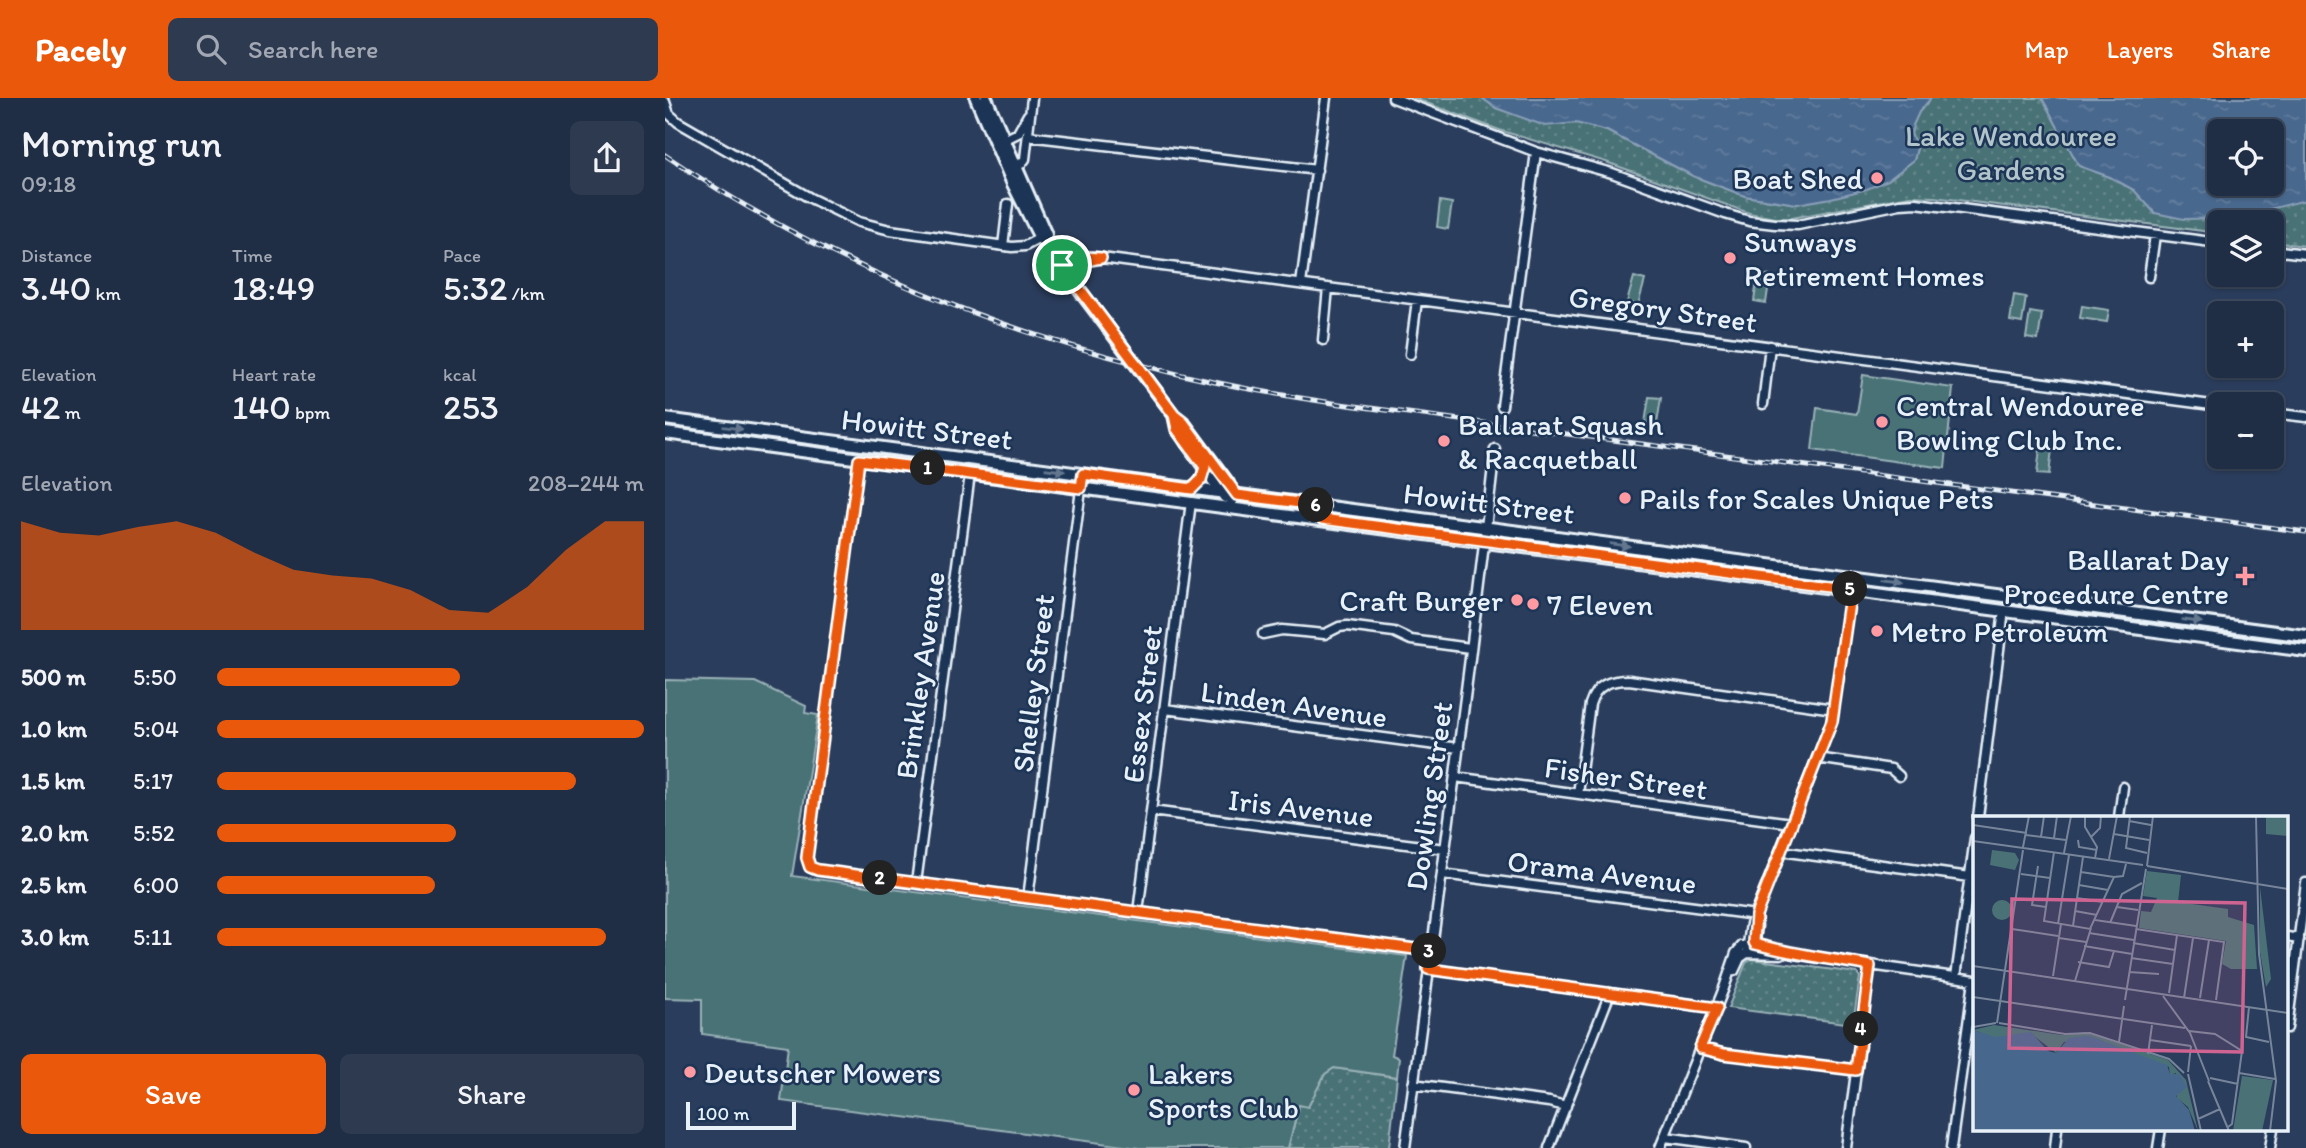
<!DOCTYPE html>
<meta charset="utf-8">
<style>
:root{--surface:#202e45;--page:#2d3a50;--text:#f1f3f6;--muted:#a2a8b3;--line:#3d4a5e;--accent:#ea580c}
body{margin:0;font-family:Itim,sans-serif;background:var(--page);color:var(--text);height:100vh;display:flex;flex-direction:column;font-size:26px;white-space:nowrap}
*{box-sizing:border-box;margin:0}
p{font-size:23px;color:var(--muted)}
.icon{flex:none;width:38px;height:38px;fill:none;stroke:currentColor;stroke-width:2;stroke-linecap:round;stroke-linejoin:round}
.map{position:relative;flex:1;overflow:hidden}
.drawer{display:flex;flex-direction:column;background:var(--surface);width:665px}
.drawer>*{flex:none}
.buttons{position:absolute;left:1542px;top:21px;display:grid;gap:14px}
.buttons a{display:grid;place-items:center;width:77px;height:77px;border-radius:10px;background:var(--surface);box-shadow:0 2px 5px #0004,0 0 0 2px var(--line);font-size:35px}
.scale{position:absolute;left:21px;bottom:18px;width:110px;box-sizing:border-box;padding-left:7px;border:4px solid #e8f1f8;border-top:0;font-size:19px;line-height:24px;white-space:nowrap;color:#e8f1f8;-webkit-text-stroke:5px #1d3557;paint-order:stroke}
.pin{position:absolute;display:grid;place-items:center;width:60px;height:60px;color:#fff;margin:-30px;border:4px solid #fff;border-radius:50%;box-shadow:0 2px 7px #0007}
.km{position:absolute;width:35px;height:35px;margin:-18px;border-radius:50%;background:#222;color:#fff;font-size:19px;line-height:35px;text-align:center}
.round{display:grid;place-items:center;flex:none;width:74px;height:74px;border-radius:10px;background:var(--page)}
.headline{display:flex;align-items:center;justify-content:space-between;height:119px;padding:0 21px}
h1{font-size:38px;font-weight:600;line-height:52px}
.figures{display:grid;grid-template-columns:repeat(3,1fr);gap:10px;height:119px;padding:7px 21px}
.figures div{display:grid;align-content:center}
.figures b{font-size:35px;font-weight:600}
.figures small{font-size:19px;font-weight:400}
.figures p{font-size:19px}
.chart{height:196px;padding:14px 21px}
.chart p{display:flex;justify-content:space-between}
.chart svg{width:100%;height:126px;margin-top:7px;fill:var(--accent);opacity:.7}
.action{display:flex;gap:14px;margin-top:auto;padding:14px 21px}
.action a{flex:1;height:80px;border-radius:10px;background:var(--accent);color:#fff;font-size:28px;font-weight:600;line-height:80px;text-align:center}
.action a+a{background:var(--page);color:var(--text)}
ul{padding:0 21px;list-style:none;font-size:23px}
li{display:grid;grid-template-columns:112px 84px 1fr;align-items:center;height:52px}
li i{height:18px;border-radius:9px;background:var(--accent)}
header{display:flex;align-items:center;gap:42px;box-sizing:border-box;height:98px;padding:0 35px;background:var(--accent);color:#fff}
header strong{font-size:33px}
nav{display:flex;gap:38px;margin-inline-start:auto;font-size:24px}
.search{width:490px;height:63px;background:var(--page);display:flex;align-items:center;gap:18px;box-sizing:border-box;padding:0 24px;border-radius:10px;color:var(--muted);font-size:26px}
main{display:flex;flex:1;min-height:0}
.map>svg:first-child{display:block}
</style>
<header>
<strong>Pacely</strong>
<div class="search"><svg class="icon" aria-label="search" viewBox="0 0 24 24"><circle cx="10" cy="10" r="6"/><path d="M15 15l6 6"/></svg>Search here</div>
<nav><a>Map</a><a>Layers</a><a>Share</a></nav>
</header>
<main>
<section class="drawer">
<div class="headline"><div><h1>Morning run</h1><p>09:18</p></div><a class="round"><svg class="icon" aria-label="share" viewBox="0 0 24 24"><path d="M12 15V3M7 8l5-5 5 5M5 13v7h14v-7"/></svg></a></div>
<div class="figures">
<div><p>Distance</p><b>3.40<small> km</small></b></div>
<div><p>Time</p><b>18:49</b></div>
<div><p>Pace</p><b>5:32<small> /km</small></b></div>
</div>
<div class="figures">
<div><p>Elevation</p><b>42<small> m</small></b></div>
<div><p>Heart rate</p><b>140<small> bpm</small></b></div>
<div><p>kcal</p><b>253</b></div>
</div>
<div class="chart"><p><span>Elevation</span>208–244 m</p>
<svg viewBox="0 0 160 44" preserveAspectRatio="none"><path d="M0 44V6L10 10L20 11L30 8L40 6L50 10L60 17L70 23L80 25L90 26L100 30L110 37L120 38L130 29L140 16L150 6L160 6V44z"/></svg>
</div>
<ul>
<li><b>500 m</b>5:50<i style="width:57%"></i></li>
<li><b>1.0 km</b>5:04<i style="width:100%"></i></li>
<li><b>1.5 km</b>5:17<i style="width:84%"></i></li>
<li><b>2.0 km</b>5:52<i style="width:56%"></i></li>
<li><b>2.5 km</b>6:00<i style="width:51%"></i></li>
<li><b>3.0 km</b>5:11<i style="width:91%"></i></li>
</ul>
<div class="action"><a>Save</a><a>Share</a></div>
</section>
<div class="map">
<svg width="1641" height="1050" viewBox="0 0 1641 1050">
<defs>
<pattern id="park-dots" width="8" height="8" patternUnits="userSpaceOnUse" patternTransform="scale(1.75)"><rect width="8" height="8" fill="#4a7276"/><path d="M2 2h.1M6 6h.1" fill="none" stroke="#64878a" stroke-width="1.8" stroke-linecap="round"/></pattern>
<pattern id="water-ripples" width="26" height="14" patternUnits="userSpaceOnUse" patternTransform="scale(1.75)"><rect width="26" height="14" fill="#48678d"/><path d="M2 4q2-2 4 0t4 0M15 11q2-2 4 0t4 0" fill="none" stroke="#627d9e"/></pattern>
</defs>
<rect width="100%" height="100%" fill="#2b3d5c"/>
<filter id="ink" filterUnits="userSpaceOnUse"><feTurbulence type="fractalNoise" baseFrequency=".0143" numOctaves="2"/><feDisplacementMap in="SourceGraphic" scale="14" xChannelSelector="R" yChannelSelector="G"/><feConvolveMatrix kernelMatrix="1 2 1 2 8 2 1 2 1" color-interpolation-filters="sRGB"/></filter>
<g filter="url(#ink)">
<path fill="url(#park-dots)" stroke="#99b2b7" stroke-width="2" d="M 748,0 L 817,0 L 831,10 L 880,27 L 911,25 L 942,33 L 1028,78 L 1080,98 L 1132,106 L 1223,82 L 1249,62 L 1252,50 L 1246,36 L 1248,27 L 1254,14 L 1266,0 L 1377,0 L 1414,68 L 1445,79 L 1469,92 L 1490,115 L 1641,102 L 1641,148 L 1607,144 L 1606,124 L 1554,124 L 1554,135 L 1269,99 L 1245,98 L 1127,120 L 1109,120 L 1084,115 L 941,64 L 837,33 Z
M 1086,861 L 1192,875 L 1195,879 L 1188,926 L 1063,910 L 1081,865 Z
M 669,970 L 732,979 L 724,1050 L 623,1050 L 634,1007 L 660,976 Z"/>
<path fill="#4a7276" stroke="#99b2b7" stroke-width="2" d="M 775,103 L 787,105 L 783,131 L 772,129 Z
M 1093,177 L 1105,178 L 1101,205 L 1089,203 Z
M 969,179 L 980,182 L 973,207 L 962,204 Z
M 1349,197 L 1361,199 L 1357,225 L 1345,223 Z
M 1417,208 L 1444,212 L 1442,224 L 1415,220 Z
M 1365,214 L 1377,216 L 1373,242 L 1361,240 Z
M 1198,277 L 1288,290 L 1280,370 L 1147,352 L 1152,310 L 1192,316 Z
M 984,299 L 996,300 L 992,326 L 980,325 Z
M 1375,350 L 1387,351 L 1384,377 L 1372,376 Z
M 0,582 L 90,584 L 141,608 L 140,615 L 153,617 L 127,778 L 742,858 L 727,957 L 734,960 L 732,979 L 669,970 L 660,976 L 643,1009 L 634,1007 L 623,1050 L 474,1050 L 116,1003 L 123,948 L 37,936 L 37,901 L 0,900 Z"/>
<path fill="url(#water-ripples)" stroke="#889eb8" stroke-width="2" fill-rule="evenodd" d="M 817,0 L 1266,0 L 1254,14 L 1248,27 L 1246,36 L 1252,50 L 1249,62 L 1223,82 L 1202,91 L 1166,100 L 1132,106 L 1080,98 L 1028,78 L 942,33 L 911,25 L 880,28 L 831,10 Z
M 1377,0 L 1641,0 L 1641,102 L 1569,120 L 1519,121 L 1490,115 L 1469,92 L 1445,79 L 1414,68 ZM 1554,33 L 1606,33 L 1606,86 L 1554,86 Z"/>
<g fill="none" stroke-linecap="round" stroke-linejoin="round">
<defs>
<path id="minor" d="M 728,0 L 871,54 L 947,75 L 1060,116 L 1084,123 L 1110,126 L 1133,127 L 1235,106 L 1251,105 L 1554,145
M 0,4 L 4,16 L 13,24 L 145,100 L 194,124 L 225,132 L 347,149 L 360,148 L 375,140
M 363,38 L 652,72
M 337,43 L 353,35 L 363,17
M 347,68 L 356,66 L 360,61 L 367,0
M 338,148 L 343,106
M 1606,152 L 1641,156
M 397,167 L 414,159 L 429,159 L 1554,308
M 402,175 L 426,161
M 1484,179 L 1490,137
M 636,186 L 661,0
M 658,242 L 663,190
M 745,256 L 752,202
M 1098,306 L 1105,248
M 837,308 L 871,54
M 1606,315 L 1641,319
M 194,362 L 142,759 L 145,769 L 151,772 L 765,853
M 527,391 L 535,382 L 540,369
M 563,409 L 572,397 L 563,385
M 598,536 L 617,532 L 660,536 L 674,529 L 682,528 L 729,534 L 746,542 L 805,550
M 500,611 L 794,650
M 1152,660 L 1226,671 L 1234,678
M 790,679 L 1126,725
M 913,696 L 925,606 C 931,586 946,582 964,582 L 1169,611
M 486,713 L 780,751
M 1313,719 L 1339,512
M 1454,719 L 1458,689
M 1115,753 L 1305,779
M 777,776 L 1091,817
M 251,785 L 305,376
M 363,800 L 418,376
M 473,814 L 526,404
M 1622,839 L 1634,841
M 1089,849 L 1092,828 L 1091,817
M 1086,854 L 1083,846 L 1086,826 L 1167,623 L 1188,478
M 763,871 L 1052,910
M 1069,873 L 1075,860 L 1082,855 L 1116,856
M 1291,879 L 1310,740
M 1622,930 L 1641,785
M 1035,950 L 1059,956 L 1191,972
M 748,986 L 884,1004 L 901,1008
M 1000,1039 L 1081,1050
M 740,1050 C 771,817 804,584 830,351
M 884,1050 L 945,895
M 995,1050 L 1059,890 L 1071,855 L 1077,848 L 1087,846 L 1129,856 L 1310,882
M 1181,1050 L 1205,868
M 1286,1050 L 1309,882
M 1390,1050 L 1392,1031
M 1493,1050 L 1496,1031
M 1605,1050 L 1608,1031"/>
<path id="major" d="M 311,0 L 348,86 L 375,140 L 509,317 L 518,324 L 563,385
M 321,0 L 381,137
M 509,317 L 512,331 L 560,399
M 0,321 L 1641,538
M 0,335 L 1641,553"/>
</defs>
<use href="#minor" stroke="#e8f1f8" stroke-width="13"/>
<use href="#major" stroke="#e8f1f8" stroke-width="16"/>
<use href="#minor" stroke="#1d3557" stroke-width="8"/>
<use href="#major" stroke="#1d3557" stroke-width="10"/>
<defs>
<path id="rail" d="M 0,57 C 202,194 428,270 668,305 L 1641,434"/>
</defs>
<use href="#rail" stroke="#e8f1f8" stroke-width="5"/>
<use href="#rail" stroke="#1d3557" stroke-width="2.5" stroke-dasharray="8" stroke-linecap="butt"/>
</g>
<defs><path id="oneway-solid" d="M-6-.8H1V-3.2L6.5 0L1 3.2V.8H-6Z" transform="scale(1.75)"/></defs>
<g fill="#64778f">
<use href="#oneway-solid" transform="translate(68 330) rotate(7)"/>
<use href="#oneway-solid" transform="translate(390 372) rotate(8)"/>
<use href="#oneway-solid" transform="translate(955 447) rotate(8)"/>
<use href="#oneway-solid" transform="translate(1229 483) rotate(8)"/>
<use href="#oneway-solid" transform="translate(1527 523) rotate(8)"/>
</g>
</g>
<g fill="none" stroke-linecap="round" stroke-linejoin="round" filter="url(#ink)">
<defs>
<path id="route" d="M 397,167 L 468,262 L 473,268 L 509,317 L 512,331 L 540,369 L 536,382 L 527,391 L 418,376 L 416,390 L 194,362 L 142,760 L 145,769 L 153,772 L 765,853 L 763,871 L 1052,910 L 1035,950 L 1059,956 L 1191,972 L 1205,868 C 1166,861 1128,856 1090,846 L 1089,844 L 1091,817 L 1167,623 L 1186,491 L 657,421 L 659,408 L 572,397 L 518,324 L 509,317 L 402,174 L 420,163 L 436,160 L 414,159 L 397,167"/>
</defs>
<use href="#route" stroke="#fff" stroke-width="14"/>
<use href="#route" stroke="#ea580c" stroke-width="9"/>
</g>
<g fill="#ff9aa2" stroke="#1d3557" stroke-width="2.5">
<circle cx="1212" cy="80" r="7"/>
<circle cx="1065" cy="160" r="7"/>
<circle cx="1217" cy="324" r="7"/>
<circle cx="779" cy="343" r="7"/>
<circle cx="960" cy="400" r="7"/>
<path d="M1576.5 467.5h7v7h7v7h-7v7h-7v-7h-7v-7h7z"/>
<circle cx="852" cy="502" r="7"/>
<circle cx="868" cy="506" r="7"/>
<circle cx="1212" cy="533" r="7"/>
<circle cx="25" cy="974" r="7"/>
<circle cx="469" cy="992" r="7"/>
</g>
<g text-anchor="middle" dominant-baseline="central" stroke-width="5" stroke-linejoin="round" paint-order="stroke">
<g font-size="30" fill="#b1c5ca" stroke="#1d3557">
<text x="1346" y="37">Lake Wendouree<tspan x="1346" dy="34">Gardens</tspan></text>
</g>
<g font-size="30" fill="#e8f1f8" stroke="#1d3557" text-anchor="start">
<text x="1198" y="80" text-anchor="end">Boat Shed</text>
<text x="1079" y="143">Sunways<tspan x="1079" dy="34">Retirement Homes</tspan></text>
<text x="1231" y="307">Central Wendouree<tspan x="1231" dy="34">Bowling Club Inc.</tspan></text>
<text x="793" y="326">Ballarat Squash<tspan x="793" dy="34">&amp; Racquetball</tspan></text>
<text x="974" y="400">Pails for Scales Unique Pets</text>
<text x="1564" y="461" text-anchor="end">Ballarat Day<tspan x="1564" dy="34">Procedure Centre</tspan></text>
<text x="838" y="502" text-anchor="end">Craft Burger</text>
<text x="882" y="506">7 Eleven</text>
<text x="1226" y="533">Metro Petroleum</text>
<text x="39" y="974">Deutscher Mowers</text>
<text x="483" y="975">Lakers<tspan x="483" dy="34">Sports Club</tspan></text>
</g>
<g font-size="30" fill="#e8f1f8" stroke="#1d3557">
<text transform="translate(998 211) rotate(8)">Gregory Street</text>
<text transform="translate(262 331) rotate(7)">Howitt Street</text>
<text transform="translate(824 405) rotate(7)">Howitt Street</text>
<text transform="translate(255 577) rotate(-82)">Brinkley Avenue</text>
<text transform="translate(368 585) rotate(-83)">Shelley Street</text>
<text transform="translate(477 606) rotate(-83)">Essex Street</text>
<text transform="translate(629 606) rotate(8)">Linden Avenue</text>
<text transform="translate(961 680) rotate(8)">Fisher Street</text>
<text transform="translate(764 698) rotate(-82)">Dowling Street</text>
<text transform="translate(636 710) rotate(7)">Iris Avenue</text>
<text transform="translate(937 774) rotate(7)">Orama Avenue</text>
</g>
</g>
<g transform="translate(1308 718)">
<rect width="315" height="315" fill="#2b3d5c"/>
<path d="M 293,0 L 315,0 L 315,20 L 293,18 Z" fill="#4a7276"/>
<path d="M 269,260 L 300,264 L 289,315 L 260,315 Z" fill="#4a7276"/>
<path d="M 287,71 L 298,163 L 293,171 L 287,136 ZM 21,209 L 89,219 L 112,216 L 195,244 L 213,264 L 225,315 L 215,291 L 204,282 L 203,257 L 197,259 L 196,251 L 123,223 L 91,226 L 83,237 L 61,220 L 22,222 L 0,214 Z" fill="#4a7276"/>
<path d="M 19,34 L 42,37 L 46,44 L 42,54 L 17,49 ZM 174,55 L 208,59 L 205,86 L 255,93 L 255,101 L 281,109 L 284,153 L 258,153 L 249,148 L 253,125 L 166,112 L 168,95 L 178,96 L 184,82 L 170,80 ZM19 94a10 10 0 1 1 20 0a10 10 0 1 1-20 0Z" fill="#4a7276"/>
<path d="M 0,214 L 22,221 L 58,216 L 75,235 L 83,237 L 96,222 L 116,220 L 194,249 L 197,258 L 206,258 L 214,271 L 203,280 L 216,294 L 222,315 L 0,315 Z" fill="#48678d"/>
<path fill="none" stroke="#77859a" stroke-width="2" d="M 112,0 L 112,11 L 124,31 L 122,42M 157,0 L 153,32 L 174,37M 283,0 L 286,138 L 303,265 L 297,315M 156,5 L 178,9M 0,9 L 54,17M 141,18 L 176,24M 53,19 L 93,24M 68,21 L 71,0M 118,21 L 127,12 L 128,0M 81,22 L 84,0M 105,24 L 106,31 L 124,34M 0,25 L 170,49M 50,31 L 56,0M 81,36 L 71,105 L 117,113 L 141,61 L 150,60 L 153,48M 91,37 L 98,0M 136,43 L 144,0M 65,50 L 59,89 L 73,91M 174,50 L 180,0M 174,50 L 315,73M 108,56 L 141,61M 48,58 L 77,62M 106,69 L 135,74M 104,82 L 130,86M 144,91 L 165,94M 102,95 L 124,99M 122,104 L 163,110M 137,107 L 149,78 L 169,67M 85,108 L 96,39M 100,110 L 110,41M 39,113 L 85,120M 163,113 L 251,126 L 243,184M 116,117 L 161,124M 86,122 L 113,126M 160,127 L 202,134M 111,130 L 159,138M 158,142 L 200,148M 105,146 L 136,151 L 141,135M 0,150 L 315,197M 156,156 L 186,158M 80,160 L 88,108M 102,165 L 118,112M 196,177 L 204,119M 190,180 L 217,217 L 236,265M 0,181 L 212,212M 211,182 L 220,122M 227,182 L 236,124M 152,184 L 173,53M 276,191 L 273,221 L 296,226M 24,207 L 50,34M 26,207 L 92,218 L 117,217 L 196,243 L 211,257M 0,211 L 23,207M 216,215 L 242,218 L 269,235 L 259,308 L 255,311M 177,224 L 218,230M 146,226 L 151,190M 175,238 L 179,209M 215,256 L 218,230M 266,257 L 302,263M 215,258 L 228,315M 237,262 L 265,268M 235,265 L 256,315M 225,303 L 247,293"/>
<path fill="#cf6492" fill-opacity="0.15" stroke="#cf6492" stroke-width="3.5" d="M 39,83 L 272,87 L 269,236 L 36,232 Z"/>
<rect width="315" height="315" fill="none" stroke="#e8f1f8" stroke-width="3.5"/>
</g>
</svg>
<div class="buttons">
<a><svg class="icon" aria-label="locate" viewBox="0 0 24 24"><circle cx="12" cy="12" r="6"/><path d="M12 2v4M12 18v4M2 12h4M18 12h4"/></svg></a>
<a><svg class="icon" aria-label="layers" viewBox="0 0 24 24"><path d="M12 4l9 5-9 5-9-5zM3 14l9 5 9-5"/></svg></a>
<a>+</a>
<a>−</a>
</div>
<div class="scale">100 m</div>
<div class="pin" style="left:397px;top:167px;background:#1e9e55"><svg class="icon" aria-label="arrive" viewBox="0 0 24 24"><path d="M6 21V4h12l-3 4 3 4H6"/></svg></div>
<b class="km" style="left:263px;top:370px">1</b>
<b class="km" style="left:215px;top:780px">2</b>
<b class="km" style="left:764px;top:853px">3</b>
<b class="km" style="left:1196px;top:931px">4</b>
<b class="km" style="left:1185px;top:491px">5</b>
<b class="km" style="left:651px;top:407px">6</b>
</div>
</main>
